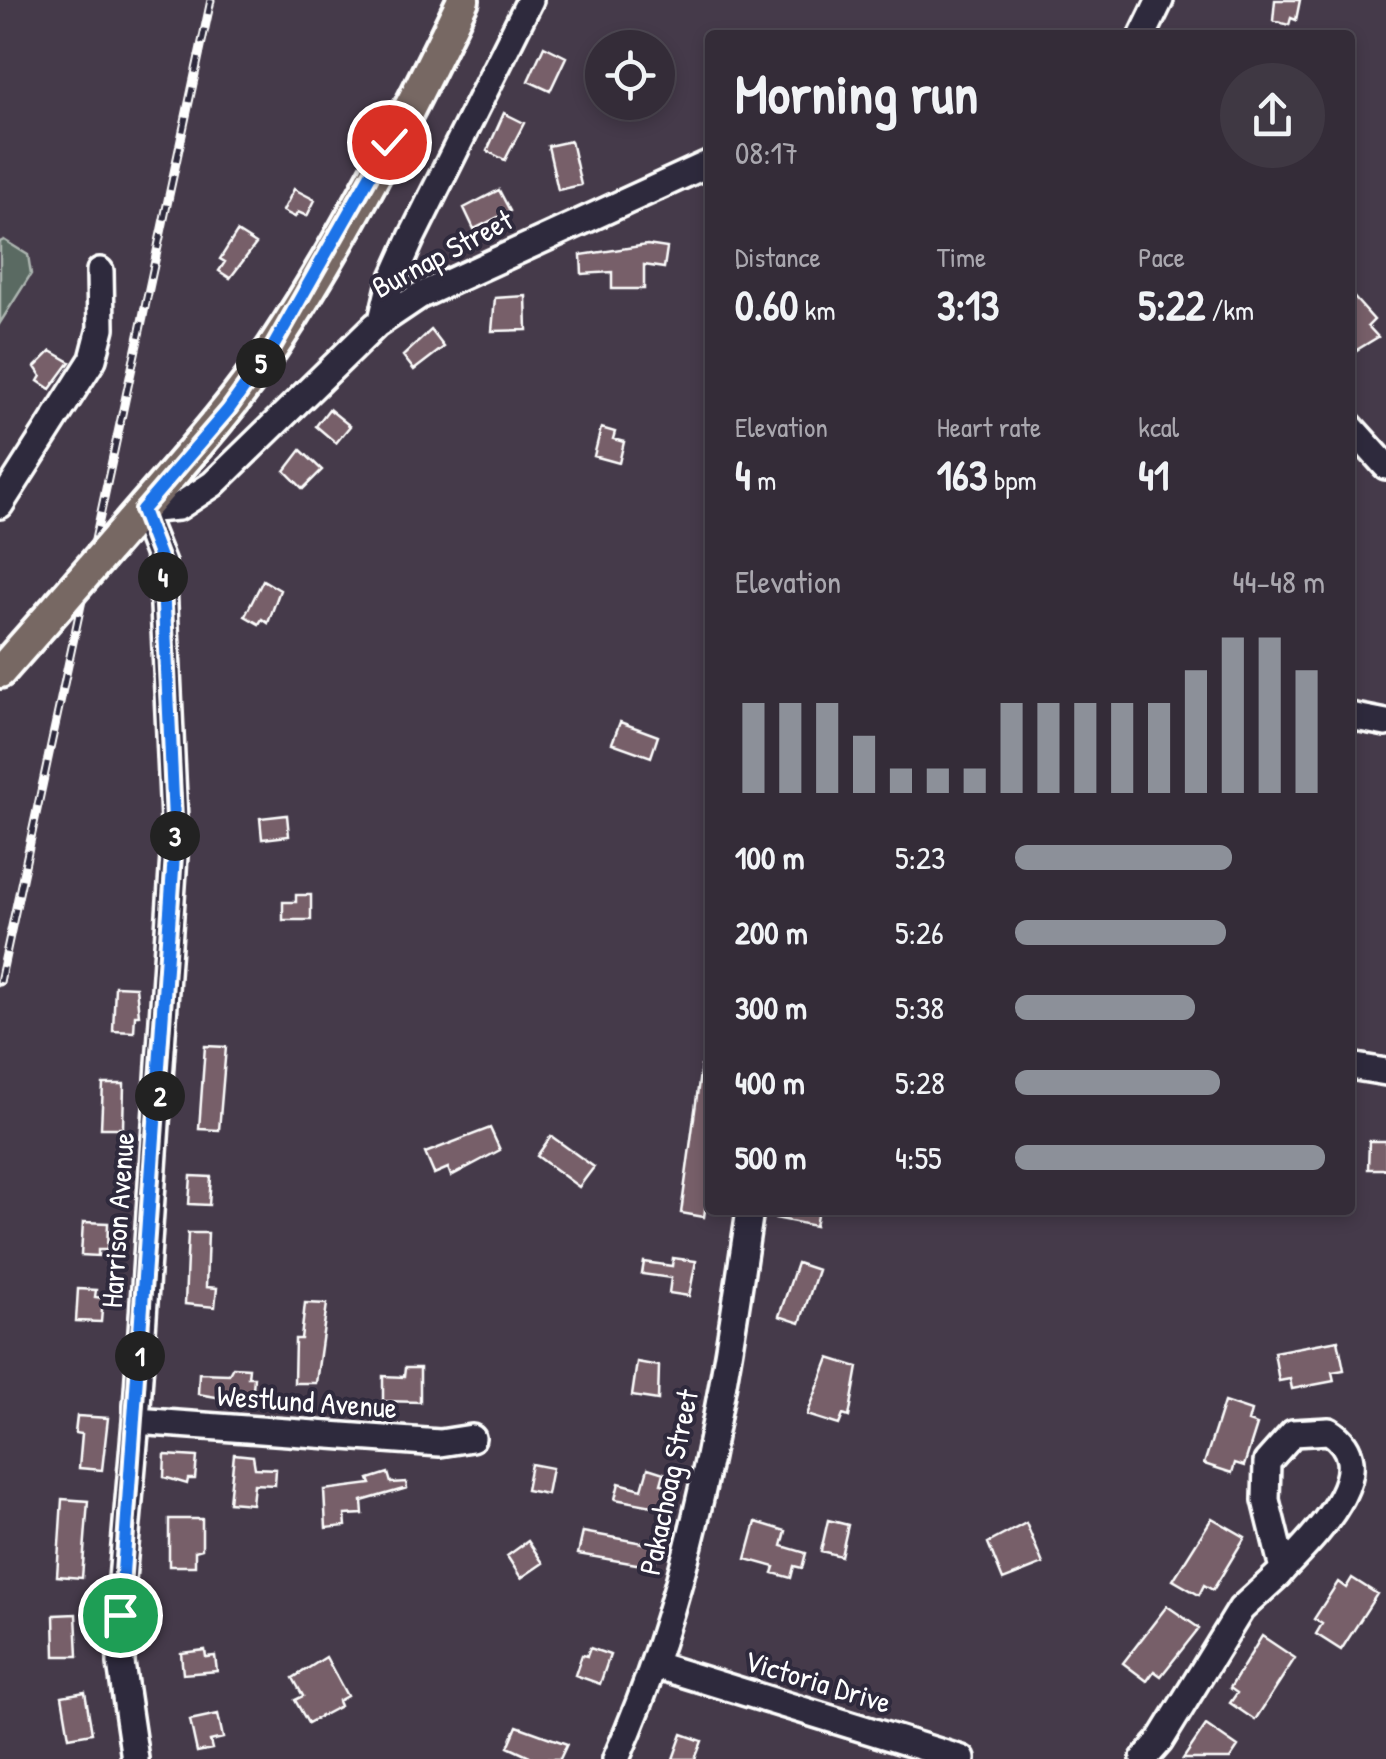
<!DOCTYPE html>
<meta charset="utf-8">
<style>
:root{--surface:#342c38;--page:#3f3843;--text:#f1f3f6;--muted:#a9a7ae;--line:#4e4853;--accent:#8c9099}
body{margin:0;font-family:"Patrick Hand",sans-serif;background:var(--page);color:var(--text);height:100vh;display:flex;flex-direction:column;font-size:38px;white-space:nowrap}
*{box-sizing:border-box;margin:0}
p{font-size:32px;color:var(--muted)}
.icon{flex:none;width:55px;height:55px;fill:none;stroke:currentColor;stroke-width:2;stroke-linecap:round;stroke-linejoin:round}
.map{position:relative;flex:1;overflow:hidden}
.details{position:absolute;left:705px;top:30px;width:650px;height:1185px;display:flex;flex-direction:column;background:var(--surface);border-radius:10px;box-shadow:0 5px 15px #0003,0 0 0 2px var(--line)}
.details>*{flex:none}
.tools{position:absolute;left:585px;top:30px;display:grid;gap:20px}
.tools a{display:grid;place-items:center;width:90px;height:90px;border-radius:50%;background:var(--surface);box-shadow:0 5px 15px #0003,0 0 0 2px var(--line);font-size:50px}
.pin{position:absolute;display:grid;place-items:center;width:85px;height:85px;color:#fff;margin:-42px;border:5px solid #fff;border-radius:50%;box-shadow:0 2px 10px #0007}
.km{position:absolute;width:50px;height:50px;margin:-25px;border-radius:50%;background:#222;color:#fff;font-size:28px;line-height:50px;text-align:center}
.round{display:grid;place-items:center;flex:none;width:105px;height:105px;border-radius:52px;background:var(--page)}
.headline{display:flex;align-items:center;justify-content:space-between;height:170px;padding:0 30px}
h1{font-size:55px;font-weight:700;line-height:75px}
.metrics{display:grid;grid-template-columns:repeat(3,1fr);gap:15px;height:170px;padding:10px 30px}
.metrics div{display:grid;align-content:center}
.metrics b{font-size:42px;font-weight:700}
.metrics small{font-size:28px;font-weight:400}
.metrics p{font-size:28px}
.chart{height:280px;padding:20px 30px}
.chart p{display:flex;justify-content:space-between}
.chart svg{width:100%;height:180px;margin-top:10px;stroke:var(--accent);stroke-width:6}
ul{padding:0 30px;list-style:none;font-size:32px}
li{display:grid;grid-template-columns:160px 120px 1fr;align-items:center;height:75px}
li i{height:25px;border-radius:12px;background:var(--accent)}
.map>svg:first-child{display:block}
</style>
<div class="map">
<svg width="1386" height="1759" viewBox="0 0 1386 1759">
<rect width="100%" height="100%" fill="#453a4a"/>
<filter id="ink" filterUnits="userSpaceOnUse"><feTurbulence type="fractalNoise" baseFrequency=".01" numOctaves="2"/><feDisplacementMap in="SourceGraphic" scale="20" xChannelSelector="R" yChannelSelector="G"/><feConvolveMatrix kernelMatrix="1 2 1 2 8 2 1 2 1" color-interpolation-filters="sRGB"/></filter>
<g filter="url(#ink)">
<path fill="#5a6b62" stroke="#acb5b0" stroke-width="2.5" d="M 4,240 L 28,255 L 31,274 L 0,323 L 0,242 Z"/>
<path fill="#775f69" stroke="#fff" stroke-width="2.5" d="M 1275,0 L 1300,0 L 1296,20 L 1291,18 L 1289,25 L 1273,21 Z
M 544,46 L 566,57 L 550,91 L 528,81 Z
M 504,113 L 524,123 L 505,160 L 487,151 Z
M 571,141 L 581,185 L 558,190 L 548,146 Z
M 294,189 L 315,200 L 307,216 L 298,212 L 295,217 L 283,211 Z
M 499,190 L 510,211 L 474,229 L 464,208 Z
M 237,232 L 256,244 L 230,278 L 219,271 L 225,262 L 220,259 Z
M 647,245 L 667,248 L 664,268 L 644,265 L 644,289 L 612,289 L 612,272 L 582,274 L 581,255 Z
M 1350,293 L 1374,320 L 1368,326 L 1378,337 L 1350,354 Z
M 526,296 L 527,330 L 492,331 L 495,298 Z
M 431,330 L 444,347 L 414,370 L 403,356 Z
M 51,351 L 70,362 L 50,389 L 38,381 L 41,376 L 35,367 Z
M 329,409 L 350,426 L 336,443 L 316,426 Z
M 601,428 L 615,432 L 613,439 L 624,442 L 619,463 L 594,456 Z
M 301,450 L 322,470 L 303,489 L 285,471 Z
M 263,580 L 280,590 L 268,623 L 262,619 L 259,624 L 245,616 Z
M 620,722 L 658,736 L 651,757 L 612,743 Z
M 287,815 L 289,836 L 262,839 L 260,818 Z
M 296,895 L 311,895 L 311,920 L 283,920 L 283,902 L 296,902 Z
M 115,986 L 136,987 L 139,1015 L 135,1015 L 134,1032 L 113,1031 Z
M 205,1046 L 226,1047 L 219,1130 L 199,1129 Z
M 701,1066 L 710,1066 L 710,1174 L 704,1217 L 681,1213 Z
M 103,1084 L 124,1084 L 123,1128 L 101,1128 Z
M 490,1128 L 500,1150 L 451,1176 L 448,1168 L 434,1174 L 425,1153 Z
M 551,1136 L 594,1167 L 579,1187 L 537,1156 Z
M 1369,1141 L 1386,1141 L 1386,1169 L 1368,1169 Z
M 191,1176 L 211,1177 L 209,1205 L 189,1204 Z
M 770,1210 L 818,1210 L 815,1226 L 770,1217 Z
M 83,1222 L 108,1223 L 107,1250 L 98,1250 L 98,1256 L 81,1255 Z
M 188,1233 L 208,1233 L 206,1287 L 217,1288 L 215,1307 L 185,1304 Z
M 673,1258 L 696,1261 L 689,1296 L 669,1293 L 671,1278 L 642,1274 L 644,1262 L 672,1266 Z
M 797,1263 L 818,1270 L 800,1323 L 779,1316 Z
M 78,1289 L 96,1290 L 95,1297 L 103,1298 L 101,1322 L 76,1321 Z
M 305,1303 L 327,1304 L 316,1383 L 294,1383 L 295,1339 L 301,1339 Z
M 1338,1340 L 1344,1370 L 1332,1372 L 1334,1381 L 1292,1389 L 1290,1379 L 1279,1381 L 1274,1352 Z
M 829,1358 L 858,1367 L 849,1417 L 843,1415 L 839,1425 L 807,1415 Z
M 637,1362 L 659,1366 L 658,1400 L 632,1396 Z
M 233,1367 L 249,1368 L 248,1377 L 254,1377 L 252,1403 L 198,1394 L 199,1373 L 229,1374 Z
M 405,1368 L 420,1368 L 420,1402 L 383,1401 L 383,1376 L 404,1377 Z
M 1224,1402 L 1251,1411 L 1248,1422 L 1257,1425 L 1244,1466 L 1235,1463 L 1232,1473 L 1204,1464 Z
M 77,1416 L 108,1418 L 102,1470 L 79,1468 L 82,1434 L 75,1433 Z
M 234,1454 L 253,1456 L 255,1468 L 276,1469 L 275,1485 L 254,1484 L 252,1504 L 229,1502 Z
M 165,1455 L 197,1457 L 195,1479 L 188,1479 L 187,1484 L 164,1477 Z
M 531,1464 L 552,1468 L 547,1494 L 526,1490 Z
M 648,1468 L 664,1473 L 661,1484 L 668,1485 L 663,1508 L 615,1499 L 619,1483 L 642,1489 Z
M 388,1473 L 391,1483 L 406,1482 L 407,1488 L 362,1501 L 363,1514 L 345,1515 L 346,1526 L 326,1528 L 324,1490 L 371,1484 L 369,1479 Z
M 62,1499 L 88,1501 L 82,1578 L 57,1576 Z
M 1212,1518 L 1245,1537 L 1213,1590 L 1204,1585 L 1199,1595 L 1173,1580 Z
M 169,1519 L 202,1519 L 202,1549 L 195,1551 L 195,1566 L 169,1566 Z
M 828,1520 L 848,1525 L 841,1556 L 821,1551 Z
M 756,1522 L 786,1531 L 782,1546 L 806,1553 L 802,1568 L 794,1566 L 791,1578 L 773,1573 L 775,1567 L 746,1559 Z
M 1026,1523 L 1043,1564 L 1003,1580 L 988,1543 Z
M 583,1532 L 659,1546 L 654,1567 L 578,1554 Z
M 528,1541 L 543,1563 L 521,1578 L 507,1556 Z
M 1352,1578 L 1377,1594 L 1341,1650 L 1316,1634 L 1322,1624 L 1314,1619 L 1338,1582 L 1346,1588 Z
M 1167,1606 L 1199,1628 L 1161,1676 L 1154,1671 L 1147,1681 L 1123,1663 Z
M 76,1614 L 78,1656 L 55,1656 L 54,1615 Z
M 1262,1636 L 1295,1658 L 1255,1720 L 1230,1703 L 1237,1693 L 1230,1688 Z
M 590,1648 L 610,1655 L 600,1684 L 575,1675 L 582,1655 L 587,1656 Z
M 205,1650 L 206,1657 L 215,1656 L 217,1671 L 183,1674 L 181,1653 Z
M 326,1657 L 347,1696 L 338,1701 L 340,1706 L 308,1723 L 295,1700 L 303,1696 L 293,1678 Z
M 85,1692 L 92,1733 L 69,1737 L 62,1696 Z
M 218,1714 L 223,1738 L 210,1741 L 212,1749 L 197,1752 L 190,1720 Z
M 1206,1725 L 1238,1747 L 1230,1759 L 1183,1759 Z
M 517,1726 L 567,1744 L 560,1759 L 534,1759 L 508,1747 Z
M 682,1734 L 702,1741 L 695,1759 L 673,1759 Z"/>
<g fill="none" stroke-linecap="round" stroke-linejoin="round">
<defs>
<path id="minor" d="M 1143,35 L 1160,0
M 382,320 L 390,286 L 412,237 L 530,0
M 1350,426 L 1386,466
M 0,505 L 93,359 L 101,328 L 100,271
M 1350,716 L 1386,723
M 1350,1066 L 1386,1072
M 136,1421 L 440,1443 L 472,1438
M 655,1665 L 962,1759
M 135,1759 L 121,1663 L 120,1602 L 136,1421 L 175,841 L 162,563 L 141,510 L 178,507 L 213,484 L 376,325 L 419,296 L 710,163
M 616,1759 C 694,1585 723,1397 750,1210
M 1144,1759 L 1160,1741 L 1241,1609 L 1278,1575 L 1283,1569 C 1314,1536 1386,1467 1329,1431 L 1293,1433 L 1267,1462 L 1266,1500 L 1283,1569"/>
<path id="major" d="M 124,530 C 175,470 229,413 273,347 C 344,240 407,116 463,0
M 0,672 L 59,605"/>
</defs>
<use href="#minor" stroke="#fff" stroke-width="32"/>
<use href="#major" stroke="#fff" stroke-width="38"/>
<use href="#minor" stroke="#2f2a3d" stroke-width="25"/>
<use href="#major" stroke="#776864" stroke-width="30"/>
<defs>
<path id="rail" d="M 0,982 L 211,0"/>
</defs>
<use href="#rail" stroke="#fff" stroke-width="9"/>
<use href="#rail" stroke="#2f2a3d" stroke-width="5" stroke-dasharray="15" stroke-linecap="butt"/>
<defs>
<path id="major-bridge" d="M 59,605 L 124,530"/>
</defs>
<use href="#major-bridge" stroke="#fff" stroke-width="38" stroke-linecap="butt"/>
<use href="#major-bridge" stroke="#776864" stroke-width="30"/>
</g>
</g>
<g fill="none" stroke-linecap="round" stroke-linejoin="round" filter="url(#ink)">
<defs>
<path id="route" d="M 120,1615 L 175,841 L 162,563 L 142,510 L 228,410 L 273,347 L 389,142"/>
</defs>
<use href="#route" stroke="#fff" stroke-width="20"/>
<use href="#route" stroke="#1a73e8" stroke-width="12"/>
</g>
<g text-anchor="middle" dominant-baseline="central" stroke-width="8" stroke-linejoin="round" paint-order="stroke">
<g font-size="30" fill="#fff" stroke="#2f2a3d">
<text transform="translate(442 253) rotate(-28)">Burnap Street</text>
<text transform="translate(117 1220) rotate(-86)">Harrison Avenue</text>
<text transform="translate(307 1401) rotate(4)">Westlund Avenue</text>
<text transform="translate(668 1482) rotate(-78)">Pakachoag Street</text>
<text transform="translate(818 1681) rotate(17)">Victoria Drive</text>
</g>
</g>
</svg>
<div class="tools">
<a><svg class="icon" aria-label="locate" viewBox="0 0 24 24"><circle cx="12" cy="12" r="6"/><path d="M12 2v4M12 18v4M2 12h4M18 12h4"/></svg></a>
</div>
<div class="pin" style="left:120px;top:1615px;background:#1e9e55"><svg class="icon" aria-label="arrive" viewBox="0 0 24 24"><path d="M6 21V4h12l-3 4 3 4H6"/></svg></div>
<div class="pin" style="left:389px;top:142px;background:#d93025"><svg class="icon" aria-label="check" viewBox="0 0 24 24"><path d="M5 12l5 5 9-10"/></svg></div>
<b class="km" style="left:140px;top:1356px">1</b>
<b class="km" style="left:160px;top:1096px">2</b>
<b class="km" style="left:175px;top:836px">3</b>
<b class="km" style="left:163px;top:577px">4</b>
<b class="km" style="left:261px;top:363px">5</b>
<section class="details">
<div class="headline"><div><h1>Morning run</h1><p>08:17</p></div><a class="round"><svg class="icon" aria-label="share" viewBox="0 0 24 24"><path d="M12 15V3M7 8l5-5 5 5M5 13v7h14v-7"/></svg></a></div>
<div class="metrics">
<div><p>Distance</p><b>0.60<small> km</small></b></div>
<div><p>Time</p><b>3:13</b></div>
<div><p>Pace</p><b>5:22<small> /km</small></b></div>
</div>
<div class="metrics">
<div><p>Elevation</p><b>4<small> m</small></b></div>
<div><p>Heart rate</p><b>163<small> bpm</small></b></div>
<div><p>kcal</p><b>41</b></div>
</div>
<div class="chart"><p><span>Elevation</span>44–48 m</p>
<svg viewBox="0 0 160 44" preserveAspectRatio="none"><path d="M5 44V22M15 44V22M25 44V22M35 44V30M45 44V38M55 44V38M65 44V38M75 44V22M85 44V22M95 44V22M105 44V22M115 44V22M125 44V14M135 44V6M145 44V6M155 44V14"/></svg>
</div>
<ul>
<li><b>100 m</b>5:23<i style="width:70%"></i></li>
<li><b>200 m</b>5:26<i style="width:68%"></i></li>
<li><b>300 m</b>5:38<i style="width:58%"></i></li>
<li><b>400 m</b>5:28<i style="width:66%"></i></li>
<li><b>500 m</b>4:55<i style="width:100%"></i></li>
</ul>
</section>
</div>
